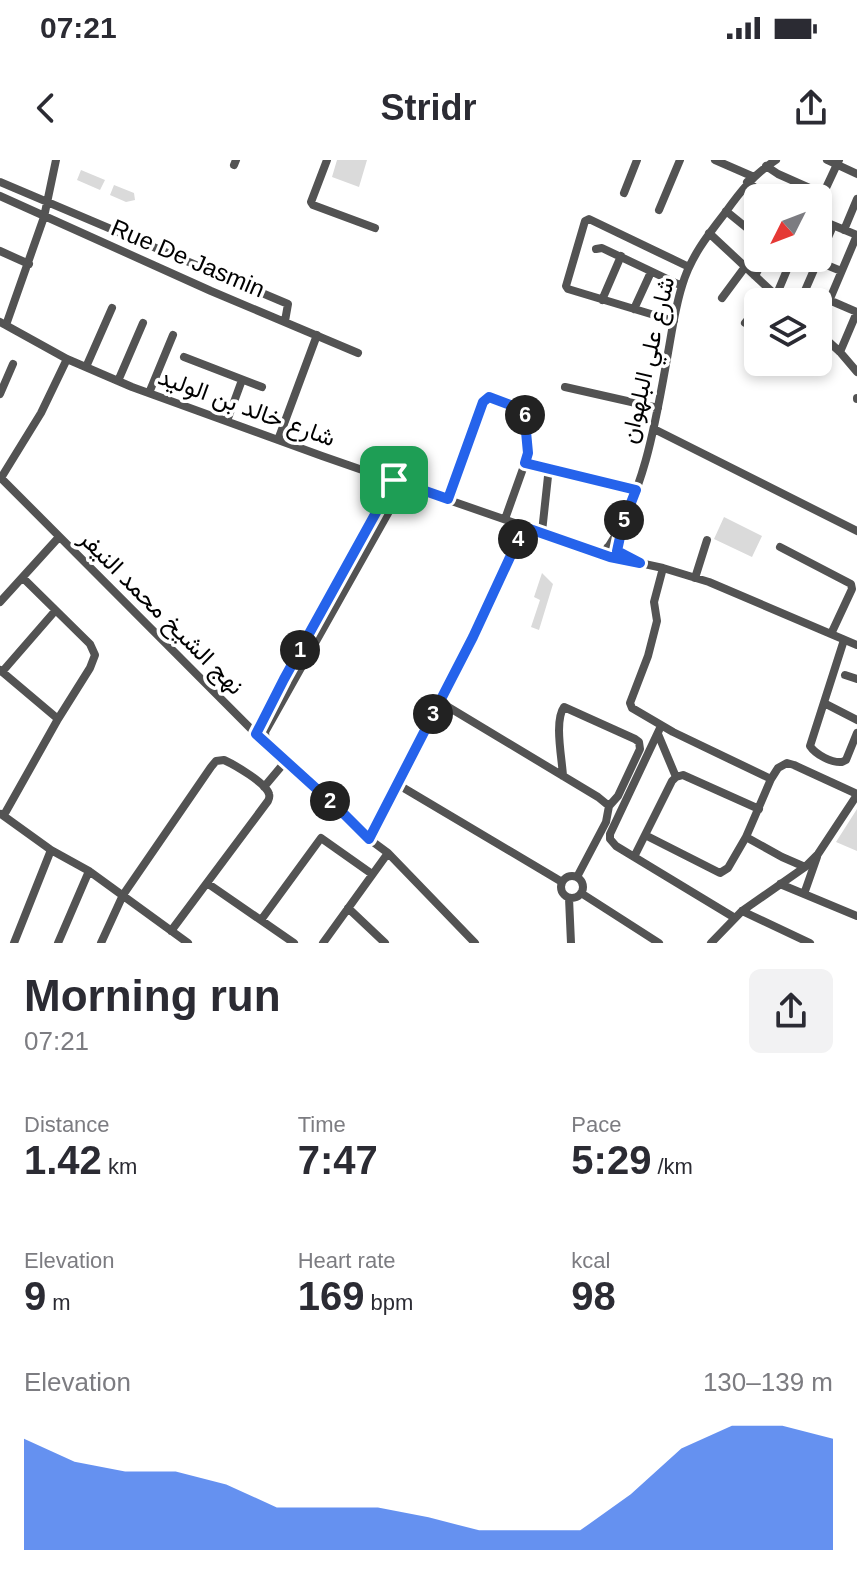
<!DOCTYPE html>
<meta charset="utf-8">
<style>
:root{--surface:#fff;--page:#f2f2f3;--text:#2b2b33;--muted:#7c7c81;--accent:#2563eb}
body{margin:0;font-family:Helvetica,Vazirmatn,sans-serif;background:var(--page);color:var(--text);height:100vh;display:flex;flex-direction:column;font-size:30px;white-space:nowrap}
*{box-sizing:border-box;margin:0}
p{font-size:26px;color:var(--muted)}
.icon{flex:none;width:44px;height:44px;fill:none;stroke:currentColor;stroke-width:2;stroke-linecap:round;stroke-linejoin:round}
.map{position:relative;height:783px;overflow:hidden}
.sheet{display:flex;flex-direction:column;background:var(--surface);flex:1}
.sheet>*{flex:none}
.needle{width:52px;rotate:228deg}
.tools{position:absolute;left:744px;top:24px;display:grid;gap:16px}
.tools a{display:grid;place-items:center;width:88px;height:88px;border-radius:12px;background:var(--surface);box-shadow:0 4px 12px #0003;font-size:40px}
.pin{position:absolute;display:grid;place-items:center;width:68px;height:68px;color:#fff;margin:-34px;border-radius:16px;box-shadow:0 4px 12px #0006}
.km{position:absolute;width:40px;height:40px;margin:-20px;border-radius:50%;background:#222;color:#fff;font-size:22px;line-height:40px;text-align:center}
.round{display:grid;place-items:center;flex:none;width:84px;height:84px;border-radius:12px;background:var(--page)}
.overview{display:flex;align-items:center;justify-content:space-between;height:136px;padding:0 24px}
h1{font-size:44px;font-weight:600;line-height:60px}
.metrics{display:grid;grid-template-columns:repeat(3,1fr);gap:12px;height:136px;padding:8px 24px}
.metrics div{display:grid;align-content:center}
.metrics b{font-size:40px;font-weight:600}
.metrics small{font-size:22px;font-weight:400}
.metrics p{font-size:22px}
.chart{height:224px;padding:16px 24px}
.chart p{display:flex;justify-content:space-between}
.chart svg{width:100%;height:144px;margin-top:8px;fill:var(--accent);opacity:.7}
.status{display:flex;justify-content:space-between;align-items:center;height:56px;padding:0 40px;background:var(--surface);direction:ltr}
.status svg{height:22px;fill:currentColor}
header{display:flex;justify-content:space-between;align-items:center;height:104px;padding:0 24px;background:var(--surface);font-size:36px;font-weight:600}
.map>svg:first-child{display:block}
</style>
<div class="status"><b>07:21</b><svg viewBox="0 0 49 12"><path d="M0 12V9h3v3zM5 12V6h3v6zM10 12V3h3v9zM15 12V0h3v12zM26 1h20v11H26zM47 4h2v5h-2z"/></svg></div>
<header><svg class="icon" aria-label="back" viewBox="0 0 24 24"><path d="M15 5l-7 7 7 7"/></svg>Stridr<svg class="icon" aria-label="share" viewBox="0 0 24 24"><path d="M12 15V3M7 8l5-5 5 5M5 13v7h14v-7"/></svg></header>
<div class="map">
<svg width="857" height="783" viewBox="0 0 857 783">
<rect width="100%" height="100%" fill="#fff"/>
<path fill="#dadada" d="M 337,0 L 367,0 L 359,27 L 332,17 Z
M 81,10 L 105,20 L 100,30 L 77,20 Z
M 114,25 L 134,33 L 135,40 L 126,42 L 110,35 Z
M 724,357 L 762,376 L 752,397 L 714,379 Z
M 542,413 L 553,424 L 539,470 L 531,467 L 540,440 L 534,437 Z
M 857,649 L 857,691 L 836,682 Z"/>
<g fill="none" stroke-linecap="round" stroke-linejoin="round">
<path stroke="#535353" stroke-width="8" d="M 327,0 L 311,42 L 313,45 L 375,68
M 715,0 L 754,17
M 827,0 L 857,14
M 234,5 L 236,0
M 766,6 L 778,14 L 823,34
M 0,22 L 288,144 L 285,161
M 747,22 L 770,38
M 624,33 L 637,0
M 0,36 L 211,131 L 358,193
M 818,45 L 839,0
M 659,50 L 680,0
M 726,51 L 758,77
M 818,59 L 857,75
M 844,70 L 857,39
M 709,73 L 783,142
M 596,89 L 602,88 L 682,126
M 0,91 L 29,104
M 817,101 L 841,111
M 755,116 L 764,98
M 776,136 L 792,98
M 722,138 L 745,107
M 602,140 L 621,96
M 829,140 L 857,152
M 762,142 L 771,132
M 800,142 L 833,66
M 634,149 L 651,112
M 674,161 L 568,129 L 566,126 L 585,61 L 589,59 L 689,107
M 0,162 L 67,199 L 132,227 L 322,296 L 607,395
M 745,163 L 758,147
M 6,165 L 44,57 L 56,0
M 818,167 L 857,75
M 818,172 L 840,192 L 857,212
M 840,192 L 857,152
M 184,197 L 262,227
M 86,207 L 112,148
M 118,221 L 143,163
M 565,227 L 658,248
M 149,233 L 173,175
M 0,234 L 13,204
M 857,239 L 857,238
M 227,261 L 242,220
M 654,269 L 857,371
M 278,280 L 317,175
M 0,317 L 256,574 L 285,602 L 341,651 L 369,679 L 388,693 L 475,783
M 1,318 L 41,253 L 67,199
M 448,339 L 483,242 L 489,237 L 524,250 L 528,293 L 525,303
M 505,359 L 525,303 L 636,330
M 542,372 L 549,307
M606 391a6 6 0 1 1 12 0a6 6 0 1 1-12 0Z
M 609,386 C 646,328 656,259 668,193 C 672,171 675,148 682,126 C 690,98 707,76 725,53 C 740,32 754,14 776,0
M 780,387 L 851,424 L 852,429 L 831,474
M 612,397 L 663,408 L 709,422 L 857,485
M 663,408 L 654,442 L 657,461 L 648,496 L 630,543 L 632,548 L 673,572 L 771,619
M 695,418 L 707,380
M 0,442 L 59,377
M 844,480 L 810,586 C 816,595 832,603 842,602 L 846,600 L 857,573
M 0,510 L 58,559
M 2,512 L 55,451
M 845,515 L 857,519
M 440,542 L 598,637 L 609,646 L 606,662 L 577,717
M 824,543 L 857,560
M 661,566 L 610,674 L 610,679 L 616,686 L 735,758
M 256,574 L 284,519 L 394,320
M 658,574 L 676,617
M 266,582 L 265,572 L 405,323
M 563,616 C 562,598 554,561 564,547 L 635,579 L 639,582 L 640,589 L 618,636 L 609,646
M 397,624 L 562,722
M 264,627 L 285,602
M 759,649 L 683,615 L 676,617 L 672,621 L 645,675 L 720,713 L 728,708 L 746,677 L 771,619 L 778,608 L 787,603 L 794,605 L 857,634
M 1,654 L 51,690 L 89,711 L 188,783
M 4,655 L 58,559 L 90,508 L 95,495 L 90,484 L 23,418
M 746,677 L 782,697 L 805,707
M 369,679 L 473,477 L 524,367
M 634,697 L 645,675
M561 727a11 11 0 1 1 22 0a11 11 0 1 1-22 0Z
M 207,723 L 294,783
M 780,724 L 857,756
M 581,733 L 659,783
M 804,734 L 817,697
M 569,738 L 571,783
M 348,748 L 385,783
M 742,751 L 810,783
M 261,760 L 321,678 L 372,714
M 14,783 L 51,690
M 58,783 L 89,711
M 101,783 L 123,735 L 211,607 L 216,601 L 224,600 C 235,605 266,623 269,634 C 270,637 269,639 268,641 L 171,771
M 323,783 L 388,693
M 711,783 L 742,751 L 805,707 L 818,694 L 857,635"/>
</g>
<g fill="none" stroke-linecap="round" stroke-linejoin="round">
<defs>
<path id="route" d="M 489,237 L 524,250 L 528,293 L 525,303 L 636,330 L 623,363 L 617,391 L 640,403 L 610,397 L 524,367 L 473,477 L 369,679 L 341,651 L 256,574 L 284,519 L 394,320 L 448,339 L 483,242 Z"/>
</defs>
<use href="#route" stroke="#fff" stroke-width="16"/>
<use href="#route" stroke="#2563eb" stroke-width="10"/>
</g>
<g text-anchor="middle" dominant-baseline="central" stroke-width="7" stroke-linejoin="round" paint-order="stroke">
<g font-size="24" fill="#000" stroke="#fff">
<text transform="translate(188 98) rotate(23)">Rue De Jasmin</text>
<text transform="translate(647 200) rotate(-77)">شارع علي البلهوان</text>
<text transform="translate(247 247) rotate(20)">شارع خالد بن الوليد</text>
<text transform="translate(162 452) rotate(45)">نهج الشيخ محمد النيفر</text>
</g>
</g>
</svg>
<div class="tools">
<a><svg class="needle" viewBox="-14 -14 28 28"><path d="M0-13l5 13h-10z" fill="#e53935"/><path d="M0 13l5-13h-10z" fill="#7c7c81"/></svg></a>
<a><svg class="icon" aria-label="layers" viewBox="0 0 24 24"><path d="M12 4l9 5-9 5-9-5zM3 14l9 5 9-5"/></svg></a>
</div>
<div class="pin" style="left:394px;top:320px;background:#1e9e55"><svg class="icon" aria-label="arrive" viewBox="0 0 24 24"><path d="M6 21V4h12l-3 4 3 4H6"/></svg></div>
<b class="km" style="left:300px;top:490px">1</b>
<b class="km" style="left:330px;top:641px">2</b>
<b class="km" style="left:433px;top:554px">3</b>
<b class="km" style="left:518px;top:379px">4</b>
<b class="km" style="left:624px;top:360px">5</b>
<b class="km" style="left:525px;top:255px">6</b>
</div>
<section class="sheet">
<div class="overview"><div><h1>Morning run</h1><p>07:21</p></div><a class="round"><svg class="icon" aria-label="share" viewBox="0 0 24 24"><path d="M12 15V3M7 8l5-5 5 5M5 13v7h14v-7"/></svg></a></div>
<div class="metrics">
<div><p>Distance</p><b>1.42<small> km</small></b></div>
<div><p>Time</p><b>7:47</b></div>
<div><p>Pace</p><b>5:29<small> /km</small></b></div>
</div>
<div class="metrics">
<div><p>Elevation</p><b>9<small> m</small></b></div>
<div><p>Heart rate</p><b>169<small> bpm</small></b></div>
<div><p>kcal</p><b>98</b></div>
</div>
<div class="chart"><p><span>Elevation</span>130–139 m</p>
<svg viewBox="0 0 160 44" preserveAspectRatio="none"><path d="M0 44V10L10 17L20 20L30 20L40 24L50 31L60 31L70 31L80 34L90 38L100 38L110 38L120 27L130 13L140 6L150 6L160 10V44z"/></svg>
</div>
</section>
